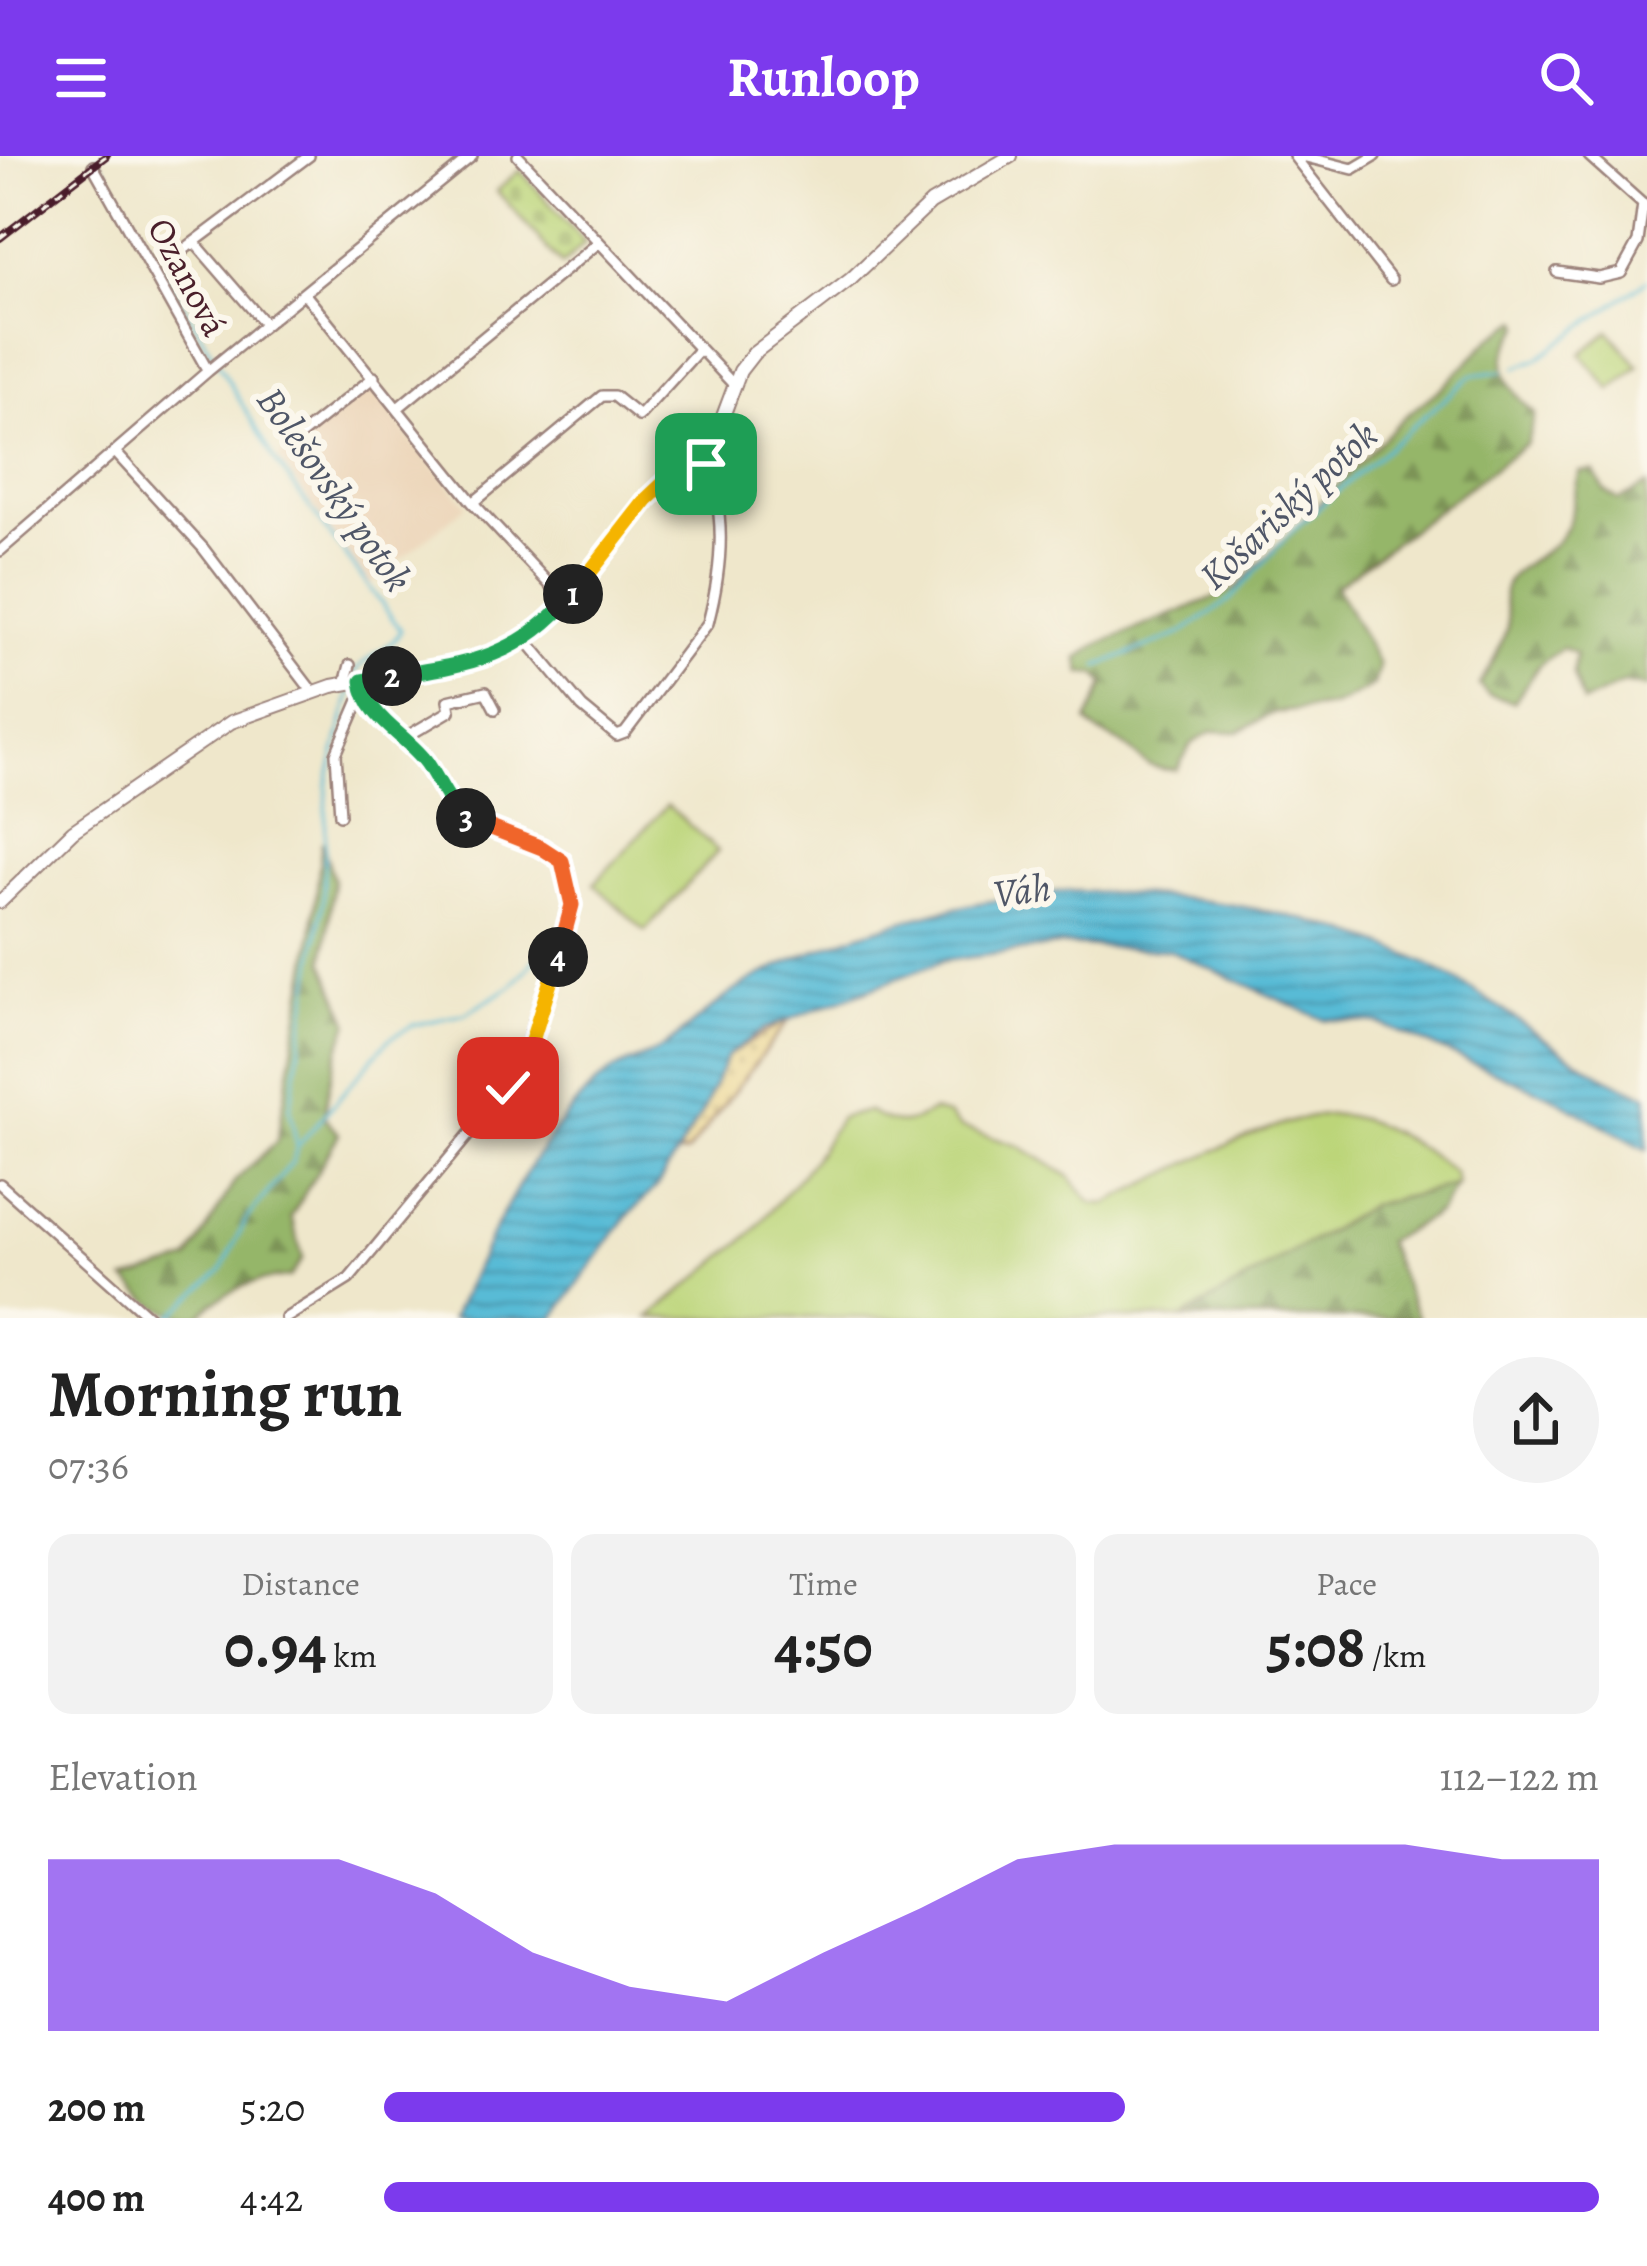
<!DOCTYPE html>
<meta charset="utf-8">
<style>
:root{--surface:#fff;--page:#f2f2f2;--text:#222;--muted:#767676;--accent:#7c3aed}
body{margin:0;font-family:Alegreya,serif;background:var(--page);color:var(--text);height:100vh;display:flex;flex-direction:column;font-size:45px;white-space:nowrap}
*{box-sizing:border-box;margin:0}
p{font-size:39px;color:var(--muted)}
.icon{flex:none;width:66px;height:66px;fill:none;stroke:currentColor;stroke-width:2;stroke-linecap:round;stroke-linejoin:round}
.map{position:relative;height:1162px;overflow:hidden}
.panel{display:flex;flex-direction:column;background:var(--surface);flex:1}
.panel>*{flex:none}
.pin{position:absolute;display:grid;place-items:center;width:102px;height:102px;color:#fff;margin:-51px;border-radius:24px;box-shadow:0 6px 18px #0006}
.km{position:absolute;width:60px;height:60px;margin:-30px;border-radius:50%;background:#222;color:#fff;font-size:33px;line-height:60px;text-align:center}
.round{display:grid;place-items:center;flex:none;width:126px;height:126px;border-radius:63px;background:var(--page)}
.head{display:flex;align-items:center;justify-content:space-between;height:204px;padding:0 48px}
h1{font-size:66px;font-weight:600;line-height:90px}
.stats{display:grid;grid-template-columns:repeat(3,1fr);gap:18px;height:204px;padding:12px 48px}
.stats div{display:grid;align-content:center;border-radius:24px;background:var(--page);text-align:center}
.stats b{font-size:60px;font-weight:600}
.stats small{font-size:33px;font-weight:400}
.stats p{font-size:33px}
.chart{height:336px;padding:24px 48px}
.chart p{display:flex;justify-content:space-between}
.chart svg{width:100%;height:216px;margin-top:12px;fill:var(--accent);opacity:.7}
ul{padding:0 48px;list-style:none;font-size:39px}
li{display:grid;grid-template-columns:192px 144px 1fr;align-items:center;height:90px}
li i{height:30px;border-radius:15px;background:var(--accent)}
header{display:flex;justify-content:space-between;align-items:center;height:156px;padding:0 48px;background:var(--accent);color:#fff;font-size:54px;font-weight:600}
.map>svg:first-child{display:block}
</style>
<header><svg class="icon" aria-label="menu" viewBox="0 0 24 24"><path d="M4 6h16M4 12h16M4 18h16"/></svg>Runloop<svg class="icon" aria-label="search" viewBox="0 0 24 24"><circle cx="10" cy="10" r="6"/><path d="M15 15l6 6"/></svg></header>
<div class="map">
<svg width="1647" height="1162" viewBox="0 0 1647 1162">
<defs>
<pattern id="forest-firs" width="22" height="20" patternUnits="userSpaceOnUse" patternTransform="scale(3)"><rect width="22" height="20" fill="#95b669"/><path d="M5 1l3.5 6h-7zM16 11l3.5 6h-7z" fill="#7c9357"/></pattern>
<pattern id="sand-dots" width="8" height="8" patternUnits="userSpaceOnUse" patternTransform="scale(3)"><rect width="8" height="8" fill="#eeda9e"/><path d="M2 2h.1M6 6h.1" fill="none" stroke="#cebb88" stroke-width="1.8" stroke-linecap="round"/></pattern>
<pattern id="cemetery-stones" width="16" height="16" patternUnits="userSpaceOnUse" patternTransform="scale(3)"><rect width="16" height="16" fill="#bcd579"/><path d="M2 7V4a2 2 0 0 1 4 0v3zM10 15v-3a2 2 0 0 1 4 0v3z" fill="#a3b669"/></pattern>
<pattern id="water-rules" width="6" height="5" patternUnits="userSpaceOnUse" patternTransform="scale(3)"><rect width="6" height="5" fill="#58bbd6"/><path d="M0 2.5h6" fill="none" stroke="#4b97ae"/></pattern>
</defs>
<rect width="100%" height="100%" fill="#fbf7ec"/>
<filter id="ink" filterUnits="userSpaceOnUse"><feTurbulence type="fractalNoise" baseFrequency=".00833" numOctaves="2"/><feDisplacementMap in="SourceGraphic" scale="24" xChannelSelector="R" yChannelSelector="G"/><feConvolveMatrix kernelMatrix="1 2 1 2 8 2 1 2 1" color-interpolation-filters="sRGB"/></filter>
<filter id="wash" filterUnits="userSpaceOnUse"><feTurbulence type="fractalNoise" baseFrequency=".004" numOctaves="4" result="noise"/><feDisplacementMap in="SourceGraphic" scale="48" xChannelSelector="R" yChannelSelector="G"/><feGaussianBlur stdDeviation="2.7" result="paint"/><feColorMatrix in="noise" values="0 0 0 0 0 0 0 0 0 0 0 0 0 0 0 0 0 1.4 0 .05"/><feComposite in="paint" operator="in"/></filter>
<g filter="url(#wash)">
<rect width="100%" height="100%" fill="#efe7cb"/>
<path fill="#edd7bb" d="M 371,227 L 413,287 L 467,349 L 370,429 L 278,302 Z"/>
<path fill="#bcd579" stroke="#837a52" stroke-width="3" d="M 1609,175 L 1639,210 L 1611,234 L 1581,198 Z
M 667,649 L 718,695 L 645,775 L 594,728 Z
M 867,955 C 894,970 906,972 932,955 L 948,959 L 960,971 L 1019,990 L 1069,1020 L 1092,1047 L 1106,1048 C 1159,1022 1292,948 1348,960 C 1387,968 1423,993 1454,1016 L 1456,1029 L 1372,1049 L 1183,1162 L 649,1162 L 752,1077 L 813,1004 L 840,962 Z"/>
<path fill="url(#forest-firs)" stroke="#706a4a" stroke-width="3" d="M 1520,164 L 1522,170 C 1491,206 1503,227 1535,258 L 1527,287 L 1336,430 L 1379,509 L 1374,529 L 1335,550 L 1273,557 L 1238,576 L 1213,575 L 1191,588 L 1177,614 C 1140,614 1144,600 1119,586 C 1105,579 1097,578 1087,565 L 1105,528 L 1096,518 L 1082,517 L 1078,502 L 1099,488 L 1235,433 L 1404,261 L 1445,229 L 1492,181 Z
M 1594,315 L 1605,335 L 1619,344 L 1647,329 L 1647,532 L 1624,527 L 1583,547 L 1573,519 L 1575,498 L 1562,492 L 1539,509 L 1514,546 L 1488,539 L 1479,529 C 1489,515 1503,487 1507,471 C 1510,455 1498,443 1507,427 C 1517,408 1543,400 1557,385 C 1575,366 1572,340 1580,316 Z
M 322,686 L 334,725 L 324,806 L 349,866 C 336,898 327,928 325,962 L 339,978 L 291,1061 L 303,1102 L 290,1121 C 255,1123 223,1134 199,1160 C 166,1162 149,1146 126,1124 L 189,1104 L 235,1025 L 277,985 L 311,789 Z
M 1456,1029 L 1438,1057 L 1386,1086 L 1418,1162 L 1183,1162 L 1372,1049 Z"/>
<path fill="url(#sand-dots)" stroke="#9c7c64" stroke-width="3" d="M 790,862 L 687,997 L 677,998 L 727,900 Z"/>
<path fill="url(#cemetery-stones)" stroke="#837a52" stroke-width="3" d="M 520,14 L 585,87 L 562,109 L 497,35 Z"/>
<path fill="url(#water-rules)" stroke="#516d80" stroke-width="3" d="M 1066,735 C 1190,738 1321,754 1433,811 C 1502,846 1577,916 1647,939 L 1647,994 L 1549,939 L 1378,867 L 1322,863 L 1169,794 L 1062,789 L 943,805 L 764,873 L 727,900 L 704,953 L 657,1030 L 624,1064 L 554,1162 L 452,1162 C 485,1089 543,966 608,918 C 625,906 648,902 665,890 C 694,869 721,841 752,824 C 849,773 959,745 1066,735 Z"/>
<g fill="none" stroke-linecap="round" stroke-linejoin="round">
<path stroke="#58bbd6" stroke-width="3" d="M 96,0 L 276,306 L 401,474 C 392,494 364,499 353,520
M 1516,212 L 1537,203 L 1647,124
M 1098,510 L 1180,478 L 1230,444 L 1294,373 L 1472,219 L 1504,215
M 297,991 L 290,953 L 323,746 L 327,629 L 352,529
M 169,1162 L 222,1114 L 246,1064 L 293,1005 L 297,991 L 389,883 L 413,869 L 465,858 L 512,830 L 548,789"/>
</g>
</g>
<g filter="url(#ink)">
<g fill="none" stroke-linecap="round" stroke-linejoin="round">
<defs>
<path id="minor" d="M 518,0 L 735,230
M 1294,0 L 1391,124
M 1302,0 L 1353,13 L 1375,0
M 1589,0 L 1647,52
M 195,87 L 265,168
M 166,107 L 309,0
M 1557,116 L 1599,122 L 1621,117 L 1638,86 L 1643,48
M 304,137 L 473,347 L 566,446
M 208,215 L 472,0
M 399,251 L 597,88
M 296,283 L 374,221
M 115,296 L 203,392 L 312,535
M 473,347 L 602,240 L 614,240 L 639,260 L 698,195
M 0,395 L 208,215 L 93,10
M 526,484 L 582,551 L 617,580 L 625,577 L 708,467 C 722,413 730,344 697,295
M 345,528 L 350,509
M 404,582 L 450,555 L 448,545 L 486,536 L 495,553
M 340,659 L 336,598 L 363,535
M 0,1028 L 150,1162
M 286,1162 L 349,1123 L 515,923 L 572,749 L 562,705 L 459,657 L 423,602 L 382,565 L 362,525"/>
<path id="major" d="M 0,746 L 73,675 L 231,566 L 332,530 L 480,504 L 526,484 L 566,446 L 647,343 L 719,271 L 740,215 L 754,197 L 851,123 L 931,47 L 1011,0"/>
</defs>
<use href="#minor" stroke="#9c837b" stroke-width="14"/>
<use href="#major" stroke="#9c837b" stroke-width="16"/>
<use href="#minor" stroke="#fff" stroke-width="9"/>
<use href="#major" stroke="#fff" stroke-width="12"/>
<defs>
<path id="rail" d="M 0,82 L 106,0"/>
</defs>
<use href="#rail" stroke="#4a1f2b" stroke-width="8"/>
<use href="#rail" stroke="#fbf7ec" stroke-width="3" stroke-dasharray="9" stroke-linecap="butt"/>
</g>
</g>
<g fill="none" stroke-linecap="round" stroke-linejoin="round" filter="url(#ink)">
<defs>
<path id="split-1" d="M 573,438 L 647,343 L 698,295 L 706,308"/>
<path id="split-2" d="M 392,520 C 470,508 521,501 573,438"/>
<path id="split-3" d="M 392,520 L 362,525 C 366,562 407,579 427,607 C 440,626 447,647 466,662"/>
<path id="split-4" d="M 466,662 L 542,692 L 562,705 L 572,749 L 558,801"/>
<path id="split-5" d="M 508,932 L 526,904 L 558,801"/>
</defs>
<use href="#split-1" stroke="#fff" stroke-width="24"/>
<use href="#split-2" stroke="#fff" stroke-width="24"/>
<use href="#split-3" stroke="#fff" stroke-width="24"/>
<use href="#split-4" stroke="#fff" stroke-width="24"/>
<use href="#split-5" stroke="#fff" stroke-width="24"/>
<use href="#split-1" stroke="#f5b400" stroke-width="15"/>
<use href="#split-2" stroke="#22a559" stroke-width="15"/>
<use href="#split-3" stroke="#22a559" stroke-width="15"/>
<use href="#split-4" stroke="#f0652b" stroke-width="15"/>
<use href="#split-5" stroke="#f5b400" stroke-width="15"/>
</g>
<g text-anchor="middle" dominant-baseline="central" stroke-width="12" stroke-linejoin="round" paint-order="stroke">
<g font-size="36" fill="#4a1f2b" stroke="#fbf7ec">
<text transform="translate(188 121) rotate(62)">Ozanová</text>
</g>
<g font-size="39" font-style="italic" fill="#4f5667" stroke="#fbf7ec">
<text transform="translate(335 333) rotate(55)">Bolešovský potok</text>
<text transform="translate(1288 349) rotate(-43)">Košariský potok</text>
<text transform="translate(1022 734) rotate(-7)">Váh</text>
</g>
</g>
</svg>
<div class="pin" style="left:706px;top:308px;background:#1e9e55"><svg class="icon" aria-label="arrive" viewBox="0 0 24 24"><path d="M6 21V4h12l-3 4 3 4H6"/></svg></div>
<div class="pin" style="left:508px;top:932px;background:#d93025"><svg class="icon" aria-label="check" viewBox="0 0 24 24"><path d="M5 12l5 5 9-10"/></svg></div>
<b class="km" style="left:573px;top:438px">1</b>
<b class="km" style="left:392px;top:520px">2</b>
<b class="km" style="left:466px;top:662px">3</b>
<b class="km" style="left:558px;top:801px">4</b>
</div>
<section class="panel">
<div class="head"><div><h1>Morning run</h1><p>07:36</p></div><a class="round"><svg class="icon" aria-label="share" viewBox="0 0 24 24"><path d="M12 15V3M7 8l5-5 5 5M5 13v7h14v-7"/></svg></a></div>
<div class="stats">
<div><p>Distance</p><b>0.94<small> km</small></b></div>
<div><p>Time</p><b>4:50</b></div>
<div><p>Pace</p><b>5:08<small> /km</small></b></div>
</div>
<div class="chart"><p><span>Elevation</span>112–122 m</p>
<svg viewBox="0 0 160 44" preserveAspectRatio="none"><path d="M0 44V9L10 9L20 9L30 9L40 16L50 28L60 35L70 38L80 28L90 19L100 9L110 6L120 6L130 6L140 6L150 9L160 9V44z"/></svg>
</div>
<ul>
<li><b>200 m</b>5:20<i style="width:61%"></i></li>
<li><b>400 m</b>4:42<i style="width:100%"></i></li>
</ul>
</section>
